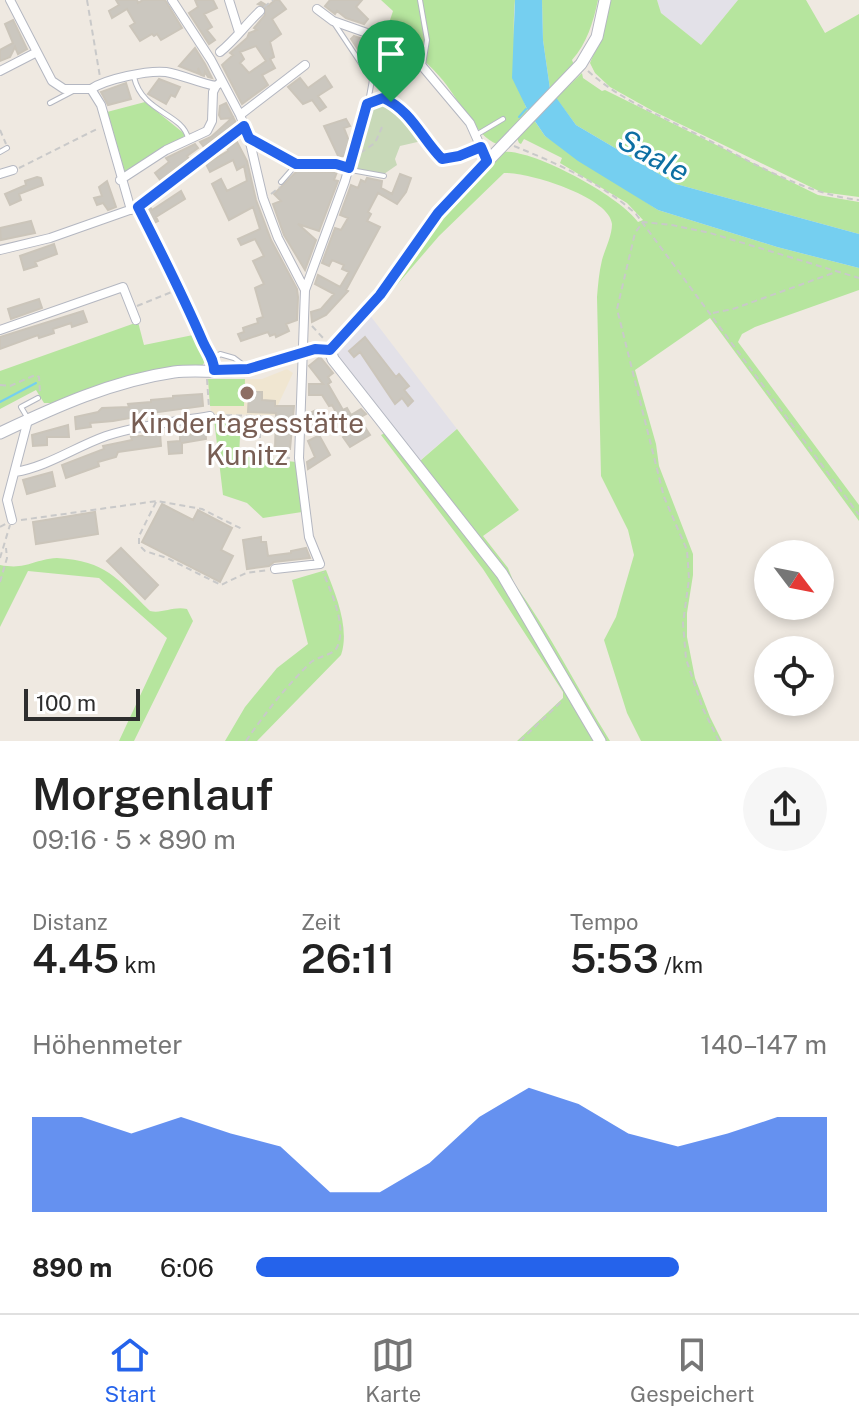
<!DOCTYPE html>
<html lang="de">
<meta charset="utf-8">
<style>
:root{--surface:#fff;--page:#f6f6f6;--text:#222;--muted:#767676;--line:#e0e0e0;--accent:#2563eb}
body{margin:0;font-family:"Public Sans",sans-serif;background:var(--page);color:var(--text);height:100vh;display:flex;flex-direction:column;font-size:30px;white-space:nowrap}
*{box-sizing:border-box;margin:0}
p{font-size:26px;color:var(--muted)}
.icon{flex:none;width:44px;height:44px;fill:none;stroke:currentColor;stroke-width:2;stroke-linecap:round;stroke-linejoin:round}
.map{position:relative;height:741px;overflow:hidden}
.drawer{display:flex;flex-direction:column;background:var(--surface);flex:1}
.drawer>*{flex:none}
.needle{width:52px;rotate:122deg}
.fabs{position:absolute;left:754px;top:540px;display:grid;gap:16px}
.fabs a{display:grid;place-items:center;width:80px;height:80px;border-radius:50%;background:var(--surface);box-shadow:0 4px 12px #0003;font-size:40px}
.scale{position:absolute;left:24px;bottom:20px;width:116px;box-sizing:border-box;padding-left:8px;border:4px solid #2e2e2e;border-top:0;font-size:22px;line-height:28px;white-space:nowrap;color:#2e2e2e;-webkit-text-stroke:6px #fff;paint-order:stroke}
.pin{position:absolute;display:grid;place-items:center;width:68px;height:68px;color:#fff;margin:-82px -34px;border-radius:50% 50% 50% 0;rotate:-45deg;box-shadow:0 0 8px #0007}
.pin .icon{rotate:45deg}
.round{display:grid;place-items:center;flex:none;width:84px;height:84px;border-radius:42px;background:var(--page)}
.headline{display:flex;align-items:center;justify-content:space-between;height:136px;padding:0 32px}
h1{font-size:44px;font-weight:600;line-height:60px}
.metrics{display:grid;grid-template-columns:repeat(3,1fr);gap:12px;height:136px;padding:8px 32px}
.metrics div{display:grid;align-content:center}
.metrics b{font-size:40px;font-weight:600}
.metrics small{font-size:22px;font-weight:400}
.metrics p{font-size:22px}
.chart{height:224px;padding:16px 32px}
.chart p{display:flex;justify-content:space-between}
.chart svg{width:100%;height:144px;margin-top:8px;fill:var(--accent);opacity:.7}
ul{padding:0 32px;list-style:none;font-size:26px}
li{display:grid;grid-template-columns:128px 96px 1fr;align-items:center;height:60px}
li i{height:20px;border-radius:10px;background:var(--accent)}
.dock{display:flex;justify-content:space-around;align-items:center;height:112px;border-top:2px solid var(--line);background:var(--surface);font-size:22px;color:var(--muted)}
.dock a{display:grid;justify-items:center;gap:4px}
.dock .active{color:var(--accent)}
.map>svg:first-child{display:block}
</style>
<div class="map">
<svg width="859" height="741" viewBox="0 0 859 741">
<rect width="100%" height="100%" fill="#efe9e1"/>
<path fill="#e3e1e8" d="M 657,0 L 738,0 L 701,45 L 661,13 Z
M 369,314 L 457,429 L 417,463 L 336,354 L 336,349 Z"/>
<path fill="#f0e6d1" d="M 287,369 L 293,373 L 277,407 L 277,415 L 211,414 L 208,379 L 262,379 Z"/>
<path fill="#b6e59e" d="M 381,0 L 515,0 C 512,31 514,83 528,111 L 497,144 C 476,137 456,94 440,77 C 425,59 405,46 386,32 L 393,11 Z
M 542,0 L 598,0 C 593,23 587,43 572,60 L 574,65 L 550,89 L 543,40 Z
M 610,0 L 657,0 L 661,13 L 701,45 L 738,0 L 806,0 L 825,33 L 859,14 L 859,197 L 821,192 L 653,111 L 610,87 L 595,73 L 590,63 L 603,32 Z
M 582,73 L 583,78 L 602,91 L 605,90 L 818,195 L 859,202 L 859,234 L 676,184 L 576,125 L 556,98 Z
M 145,102 L 186,135 L 121,178 L 107,112 Z
M 534,120 L 545,136 L 658,210 L 777,247 L 859,268 L 859,290 L 755,327 L 742,334 L 738,342 L 859,505 L 859,521 L 710,318 L 635,370 L 656,444 L 659,466 L 693,554 L 693,575 L 687,613 L 687,637 L 695,678 L 710,717 L 722,741 L 641,741 L 627,713 L 604,640 L 616,617 L 634,555 L 628,530 L 601,476 L 597,297 C 598,285 599,272 602,260 C 605,249 612,236 612,224 C 610,197 528,172 504,173 L 439,236 L 371,315 L 369,314 L 442,215 L 501,152 C 531,147 621,197 638,222 L 643,220 L 627,203 L 560,163 L 562,158 L 524,139 L 521,144 L 519,143 L 517,138 Z
M 138,322 L 144,345 L 198,334 L 208,357 L 202,366 L 52,403 L 44,403 L 36,390 L 0,409 L 0,371 Z
M 208,379 L 245,379 L 244,406 L 210,406 Z
M 241,417 L 239,456 L 296,462 L 302,512 L 263,518 L 247,503 L 223,495 L 214,419 Z
M 457,429 L 519,510 L 483,536 L 508,568 L 514,583 C 550,633 577,688 610,741 L 517,741 L 563,698 L 563,692 L 483,569 L 381,435 L 387,432 L 413,467 Z
M 57,558 C 107,561 116,578 150,611 C 162,614 173,606 187,609 L 193,621 L 134,741 L 119,741 L 167,638 L 99,578 L 28,571 L 0,627 L 0,565 C 27,570 31,560 57,558 Z
M 326,570 C 336,595 350,629 341,655 L 257,741 L 225,741 L 245,707 L 277,668 L 308,644 L 292,580 Z"/>
<path fill="#c8d9b8" d="M 377,101 L 390,104 L 426,140 L 400,146 L 395,159 L 397,165 L 384,174 L 353,170 C 359,148 358,114 377,101 Z"/>
<path fill="#75cff0" d="M 515,0 L 542,0 L 543,40 L 550,89 L 576,125 L 676,184 L 859,234 L 859,268 L 777,247 L 658,210 L 578,161 L 545,136 L 528,111 L 512,78 Z"/>
<g fill="none" stroke-linecap="round" stroke-linejoin="round">
<path stroke="#75cff0" stroke-width="2" d="M 519,117 L 526,109
M 0,402 L 36,383"/>
</g>
<path fill="#cbc7bf" stroke="#cbc5ba" stroke-width="2" fill-rule="evenodd" d="M 116,0 L 137,0 L 138,3 L 143,0 L 165,0 L 182,28 L 161,40 L 157,34 L 154,36 L 152,34 L 140,41 L 130,26 L 135,23 L 127,9 L 112,18 L 109,11 L 119,5 Z
M 195,0 L 213,0 L 217,8 L 204,14 L 212,27 L 207,30 L 215,40 L 209,44 L 189,13 L 198,7 Z
M 275,0 L 279,0 L 286,9 L 272,19 L 281,34 L 270,42 L 274,57 L 270,59 L 275,68 L 262,75 L 268,85 L 242,104 L 222,65 L 233,55 L 230,53 L 247,38 L 249,33 L 257,30 L 254,28 L 265,15 L 265,7 L 258,4 L 261,2 L 268,6 ZM 256,46 L 266,61 L 249,73 L 240,63 L 244,59 L 240,52 Z
M 330,0 L 362,0 L 356,7 L 368,19 L 364,24 L 346,18 L 337,11 L 335,14 L 325,6 Z
M 13,20 L 27,49 L 18,54 L 15,47 L 10,57 L 0,61 L 0,50 L 13,43 L 5,24 Z
M 354,36 L 374,43 L 392,58 L 394,54 L 403,61 L 394,73 L 397,78 L 402,78 L 396,86 L 386,78 L 394,67 L 378,57 L 375,61 L 359,51 L 351,39 Z
M 195,48 L 205,64 L 212,78 L 208,77 L 205,72 L 204,76 L 201,75 L 198,68 L 199,74 L 179,66 Z
M 325,76 L 332,87 L 318,96 L 326,107 L 320,111 L 312,100 L 303,104 L 288,87 L 300,78 L 308,88 Z
M 159,79 L 180,87 L 175,97 L 171,95 L 166,104 L 148,94 Z
M 126,83 L 131,99 L 108,105 L 101,92 Z
M 226,103 L 236,123 L 204,147 L 200,142 L 211,137 L 232,118 L 221,119 L 219,115 L 220,106 Z
M 346,119 L 350,126 L 344,128 L 349,141 L 345,155 L 339,158 L 324,126 Z
M 237,142 L 247,161 L 256,200 L 271,240 L 297,289 L 298,297 L 297,320 L 286,324 L 289,331 L 276,337 L 275,334 L 270,336 L 268,332 L 241,341 L 238,334 L 244,332 L 243,328 L 258,323 L 257,319 L 263,317 L 255,288 L 264,284 L 253,261 L 264,256 L 255,239 L 241,245 L 238,239 L 260,229 L 253,207 L 229,220 L 212,184 L 221,179 L 227,191 L 247,181 L 244,166 L 237,170 L 233,160 L 210,172 L 206,164 L 228,151 L 227,148 Z
M 195,144 L 198,148 L 187,156 L 189,159 L 161,181 L 155,173 L 169,162 L 166,158 Z
M 297,171 L 337,172 L 334,180 L 338,181 L 319,231 L 298,224 L 316,240 L 305,270 L 284,235 L 273,204 L 281,201 L 274,194 Z
M 400,174 L 411,178 L 406,192 L 397,204 L 378,193 L 368,212 L 371,214 L 367,221 L 380,227 L 346,290 L 348,291 L 326,315 L 312,322 L 311,312 L 321,309 L 334,294 L 315,284 L 318,275 L 340,287 L 349,272 L 342,269 L 344,265 L 332,260 L 329,266 L 322,263 L 335,228 L 341,230 L 348,218 L 340,215 L 351,185 L 358,188 L 361,180 L 365,182 L 367,178 L 382,181 L 381,188 L 392,194 Z
M 37,177 L 41,178 L 43,185 L 19,194 L 21,200 L 10,205 L 5,194 L 26,185 L 25,181 Z
M 107,181 L 116,207 L 108,210 L 103,203 L 97,205 L 94,198 L 102,196 L 99,187 Z
M 181,191 L 185,199 L 156,217 L 158,221 L 152,224 L 144,211 L 150,207 L 152,210 Z
M 31,221 L 35,233 L 1,240 L 0,228 Z
M 54,244 L 57,254 L 35,262 L 37,266 L 24,270 L 20,256 Z
M 39,299 L 42,308 L 11,319 L 8,309 Z
M 83,311 L 87,322 L 72,327 L 71,323 L 53,329 L 54,333 L 39,338 L 38,335 L 0,349 L 0,337 Z
M 365,337 L 396,377 L 399,374 L 409,386 L 404,390 L 413,401 L 408,406 L 402,398 L 395,404 L 360,352 L 354,357 L 349,351 Z
M 320,357 L 333,373 L 328,377 L 331,382 L 328,384 L 343,410 L 347,408 L 351,415 L 361,409 L 366,414 L 359,418 L 370,435 L 350,447 L 343,437 L 348,434 L 332,405 L 329,406 L 322,395 L 309,395 L 309,384 L 323,384 L 309,366 Z
M 249,392 L 262,392 L 262,400 L 275,401 L 275,406 L 294,406 L 290,449 L 275,449 L 276,413 L 248,412 Z
M 202,394 L 203,406 L 136,415 L 136,417 L 113,421 L 90,423 L 91,427 L 76,429 L 75,417 L 98,412 L 102,408 L 129,407 L 128,404 L 151,402 L 151,400 L 173,398 L 173,396 Z
M 316,410 L 328,431 L 319,435 L 330,455 L 308,469 L 307,462 L 315,457 L 308,441 L 318,436 L 312,426 L 316,424 L 310,413 Z
M 68,425 L 69,437 L 47,437 L 47,445 L 33,446 L 32,435 Z
M 205,427 L 206,439 L 182,443 L 182,453 L 169,454 L 168,442 L 180,441 L 180,435 L 191,434 L 190,428 Z
M 152,433 L 160,433 L 161,446 L 118,452 L 116,457 L 98,462 L 99,466 L 66,478 L 62,465 L 104,449 L 103,446 L 132,440 L 131,437 L 152,435 Z
M 52,472 L 55,486 L 27,494 L 23,480 Z
M 162,504 L 193,520 L 198,510 L 232,528 L 221,550 L 233,556 L 220,582 L 142,542 Z
M 95,512 L 98,534 L 36,544 L 33,522 Z
M 261,537 L 261,542 L 266,542 L 268,556 L 291,553 L 291,551 L 306,548 L 310,558 L 274,562 L 269,566 L 247,569 L 243,540 Z
M 121,548 L 158,585 L 145,599 L 107,561 Z"/>
<g fill="none" stroke-linecap="round" stroke-linejoin="round">
<defs>
<path id="lane" d="M 420,0 L 427,40 L 423,65
M 334,23 L 372,80 L 368,102
M 399,74 L 410,59
M 134,77 C 142,113 182,113 188,138
M 50,103 L 73,91
M 476,135 L 503,119
M 0,152 L 7,148
M 351,170 L 384,176
M 281,182 L 295,166
M 214,368 L 214,360 L 220,354 L 234,358 L 246,367
M 27,417 L 21,407 L 38,398"/>
<path id="street" d="M 10,0 L 52,81 L 64,89 L 91,89
M 172,0 L 211,60 L 240,115 L 249,138 L 263,198 L 278,238 L 305,290 L 299,458 L 309,537 L 320,564 L 275,569
M 229,0 L 239,32
M 317,9 L 333,21 L 384,39 L 422,66 L 470,123 L 487,161
M 220,52 C 236,39 245,25 260,11
M 0,71 L 37,52
M 240,115 L 305,65
M 249,138 L 296,164 L 336,164 L 349,168
M 0,174 L 13,170
M 120,180 L 166,150 L 207,131 L 212,121 L 213,92 L 216,86
M 131,210 L 101,105 L 91,89 C 106,79 148,70 166,72 C 183,75 199,83 216,86 L 221,82
M 0,250 L 50,238 L 138,207 L 244,126
M 305,290 L 345,181 L 367,104 L 383,98 C 411,110 422,139 442,159 L 459,156 L 481,147
M 0,330 L 123,287 L 136,320
M 15,472 C 47,467 75,447 106,436 C 140,425 175,422 210,416
M 12,520 L 7,500 L 28,420"/>
<path id="secondary" d="M 330,350 L 333,359 L 502,574 L 600,741
M 330,350 L 380,295 L 438,213 L 581,64 L 597,37 L 605,0
M 0,433 C 55,407 112,381 174,372 C 198,369 223,374 247,369 C 274,365 303,344 330,350"/>
</defs>
<use href="#lane" stroke="#b4b7c1" stroke-width="6"/>
<use href="#street" stroke="#b4b7c1" stroke-width="10"/>
<use href="#secondary" stroke="#b4b7c1" stroke-width="13"/>
<path stroke="#c9c9c9" stroke-width="2" stroke-dasharray="6 4" stroke-linecap="butt" d="M 87,0 L 100,77
M 264,7 L 273,0
M 588,71 C 619,99 657,114 694,133 C 747,159 800,193 859,200
M 0,130 L 6,144
M 514,146 C 556,163 602,183 636,214 L 859,515
M 360,153 L 375,143 L 382,127
M 19,168 L 99,128
M 271,194 L 280,187
M 142,215 L 180,288 L 211,357
M 137,306 L 179,289
M 713,313 L 733,309 L 836,272
M 312,326 L 324,339
M 207,379 L 209,408
M 0,385 L 10,386 L 35,375 L 39,377 L 40,393
M 216,415 L 260,416 L 260,455 L 290,458
M 156,502 L 139,536 L 139,545 L 145,551 L 167,558 L 221,585 L 246,573 L 269,570
M 21,520 L 157,501 L 202,509 L 244,530
M 0,527 L 7,523
M 0,558 L 10,525
M 0,582 L 7,558 L 6,548
M 246,741 C 265,713 285,688 309,664 C 318,655 335,656 338,645 C 346,622 331,593 323,572
M 520,741 L 564,699
M 719,741 L 703,709 L 686,659 L 683,623 L 689,579 L 687,550 L 664,497 L 617,309 L 635,233 L 643,222 L 672,225 L 710,233 L 859,278"/>
<use href="#lane" stroke="#fff" stroke-width="4"/>
<use href="#street" stroke="#fff" stroke-width="8"/>
<use href="#secondary" stroke="#fff" stroke-width="11"/>
</g>
<g fill="none" stroke-linecap="round" stroke-linejoin="round">
<defs>
<path id="route" d="M 383,98 C 411,110 422,139 442,159 L 459,156 L 481,147 L 487,161 L 438,213 L 380,295 L 330,350 L 315,349 L 248,369 L 214,370 C 214,359 208,353 203,342 C 183,296 161,252 138,207 L 244,126 L 249,138 L 296,164 L 336,164 L 349,168 L 367,104 Z"/>
</defs>
<use href="#route" stroke="#fff" stroke-width="16"/>
<use href="#route" stroke="#2563eb" stroke-width="10"/>
</g>
<circle fill="#8d6e63" stroke="#fff" stroke-width="3" cx="247" cy="393" r="8"/>
<g text-anchor="middle" dominant-baseline="central" stroke-width="6" stroke-linejoin="round" paint-order="stroke">
<g font-size="28" fill="#785e54" stroke="#fff">
<text x="247" y="422">Kindertagesstätte<tspan x="247" dy="32">Kunitz</tspan></text>
</g>
<g font-size="30" font-style="italic" fill="#0d6fa3" stroke="#fff">
<text transform="translate(654 155) rotate(29)">Saale</text>
</g>
</g>
</svg>
<div class="fabs">
<a><svg class="needle" viewBox="-14 -14 28 28"><path d="M0-13l5 13h-10z" fill="#e53935"/><path d="M0 13l5-13h-10z" fill="#767676"/></svg></a>
<a><svg class="icon" aria-label="locate" viewBox="0 0 24 24"><circle cx="12" cy="12" r="6"/><path d="M12 2v4M12 18v4M2 12h4M18 12h4"/></svg></a>
</div>
<div class="scale">100 m</div>
<div class="pin" style="left:391px;top:102px;background:#1e9e55"><svg class="icon" aria-label="arrive" viewBox="0 0 24 24"><path d="M6 21V4h12l-3 4 3 4H6"/></svg></div>
</div>
<section class="drawer">
<div class="headline"><div><h1>Morgenlauf</h1><p>09:16 · 5 × 890 m</p></div><a class="round"><svg class="icon" aria-label="share" viewBox="0 0 24 24"><path d="M12 15V3M7 8l5-5 5 5M5 13v7h14v-7"/></svg></a></div>
<div class="metrics">
<div><p>Distanz</p><b>4.45<small> km</small></b></div>
<div><p>Zeit</p><b>26:11</b></div>
<div><p>Tempo</p><b>5:53<small> /km</small></b></div>
</div>
<div class="chart"><p><span>Höhenmeter</span>140–147 m</p>
<svg viewBox="0 0 160 44" preserveAspectRatio="none"><path d="M0 44V15L10 15L20 20L30 15L40 20L50 24L60 38L70 38L80 29L90 15L100 6L110 11L120 20L130 24L140 20L150 15L160 15V44z"/></svg>
</div>
<ul>
<li><b>890 m</b>6:06<i style="width:74%"></i></li>
</ul>
</section>
<nav class="dock">
<a class="active"><svg class="icon" aria-label="home" viewBox="0 0 24 24"><path d="M3 11l9-7 9 7M6 9v11h12V9"/></svg>Start</a>
<a><svg class="icon" aria-label="map" viewBox="0 0 24 24"><path d="M3 6l6-2 6 2 6-2v14l-6 2-6-2-6 2zM9 4v14M15 6v14"/></svg>Karte</a>
<a><svg class="icon" aria-label="saved" viewBox="0 0 24 24"><path d="M7 4h10v16l-5-4-5 4z"/></svg>Gespeichert</a>
</nav>
